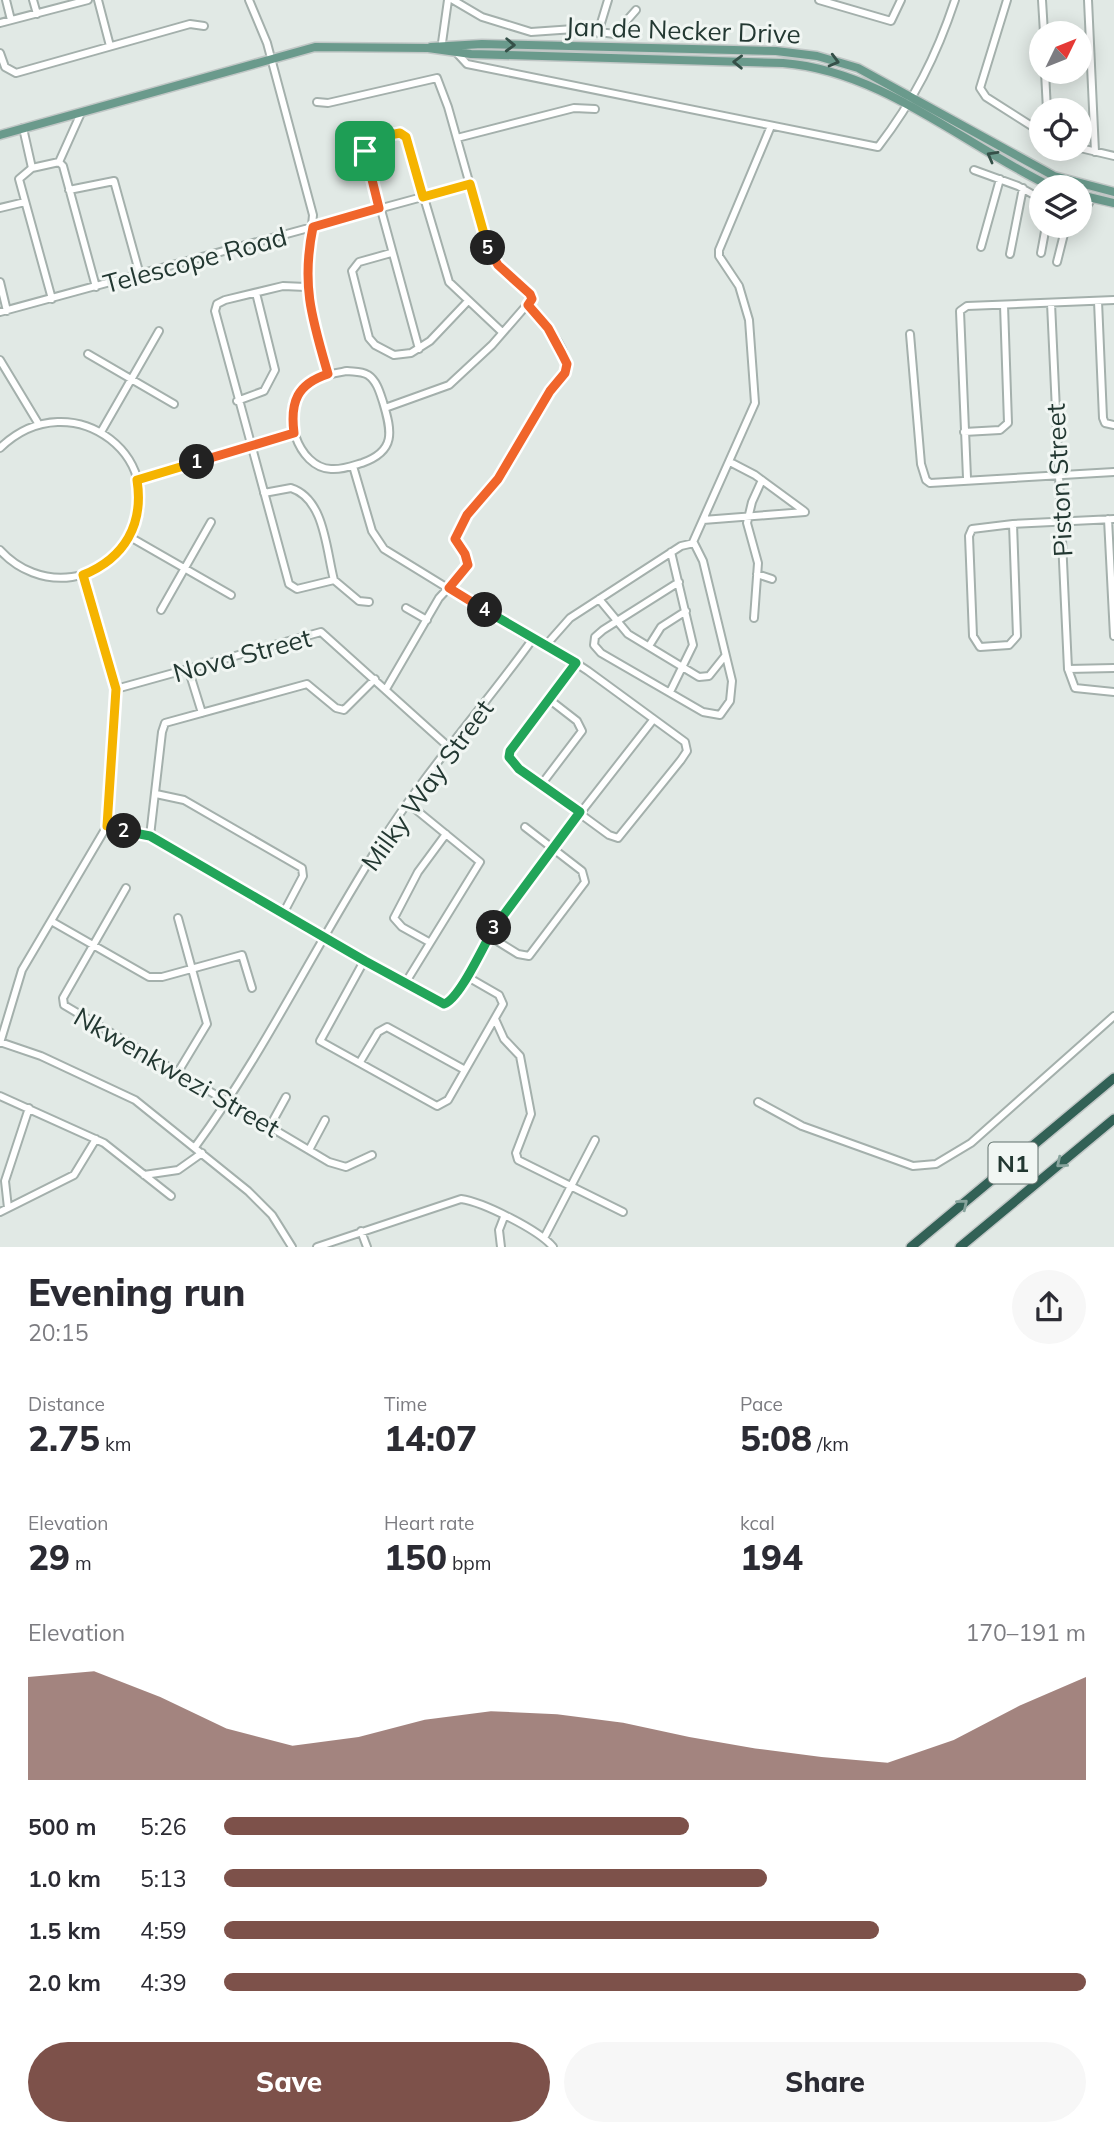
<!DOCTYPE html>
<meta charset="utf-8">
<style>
:root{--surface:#fff;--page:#f7f7f7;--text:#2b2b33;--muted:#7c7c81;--accent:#7d514a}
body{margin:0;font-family:Mulish,sans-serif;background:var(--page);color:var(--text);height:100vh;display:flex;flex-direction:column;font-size:26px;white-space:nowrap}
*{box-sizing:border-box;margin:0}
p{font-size:23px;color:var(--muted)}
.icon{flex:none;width:38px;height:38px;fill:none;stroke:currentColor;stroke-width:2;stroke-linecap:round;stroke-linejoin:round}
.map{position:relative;height:1247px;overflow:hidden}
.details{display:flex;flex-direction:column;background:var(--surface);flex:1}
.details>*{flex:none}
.needle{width:46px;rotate:47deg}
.buttons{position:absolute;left:1029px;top:21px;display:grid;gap:14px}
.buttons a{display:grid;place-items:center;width:63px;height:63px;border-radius:50%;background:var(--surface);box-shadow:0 4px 18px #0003;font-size:35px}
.pin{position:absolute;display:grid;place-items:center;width:60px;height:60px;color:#fff;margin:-30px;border-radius:14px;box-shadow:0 4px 10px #0006}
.km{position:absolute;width:35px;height:35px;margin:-18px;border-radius:50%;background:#222;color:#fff;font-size:19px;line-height:35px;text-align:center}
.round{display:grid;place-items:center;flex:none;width:74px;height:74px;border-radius:37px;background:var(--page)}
.headline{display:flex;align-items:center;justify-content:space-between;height:119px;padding:0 28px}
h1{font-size:38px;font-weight:800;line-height:52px}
.figures{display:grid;grid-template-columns:repeat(3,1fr);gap:10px;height:119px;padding:7px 28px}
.figures div{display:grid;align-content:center}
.figures b{font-size:35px;font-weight:800}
.figures small{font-size:19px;font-weight:400}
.figures p{font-size:19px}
.chart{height:196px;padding:14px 28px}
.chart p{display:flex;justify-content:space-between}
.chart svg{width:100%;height:126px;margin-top:7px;fill:var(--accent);opacity:.7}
.primary-button{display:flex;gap:14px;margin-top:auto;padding:14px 28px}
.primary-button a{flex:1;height:80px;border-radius:42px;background:var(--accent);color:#fff;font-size:28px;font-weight:800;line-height:80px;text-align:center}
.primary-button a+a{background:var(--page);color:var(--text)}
ul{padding:0 28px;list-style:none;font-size:23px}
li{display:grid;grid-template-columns:112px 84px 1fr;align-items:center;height:52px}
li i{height:18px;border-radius:9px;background:var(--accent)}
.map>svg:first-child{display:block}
</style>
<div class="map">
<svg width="1114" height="1247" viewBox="0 0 1114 1247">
<rect width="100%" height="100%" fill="#e1e9e5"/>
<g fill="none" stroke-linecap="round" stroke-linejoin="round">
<defs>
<path id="minor" d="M 6,0 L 11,20
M 33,0 L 37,14
M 98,0 L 110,46
M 249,0 L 267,43 L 313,215 L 306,287 L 328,374
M 453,0 L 482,17 L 531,32 L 574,29 L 615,34 L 636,10
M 819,0 L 891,21 L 901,0
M 1007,0 L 980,88 L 986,97 L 1041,132
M 1042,0 L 1044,33
M 1088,0 L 1095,152
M 0,23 L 88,0
M 598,33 L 608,0
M 441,50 L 448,0
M 456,52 L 467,64 L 878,147 C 914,100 936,57 955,0
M 0,53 L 5,67 L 16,73 L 190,24 L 204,26
M 1045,72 L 1047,110
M 317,102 L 328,103 L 437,78 L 448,107 L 488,249 L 498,265 L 532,299 L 492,345 L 449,385 L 385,408
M 23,128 L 32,168
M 457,138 L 574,108 L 595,109
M 1080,148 L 1114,156
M 59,162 L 81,113
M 974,170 L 1018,186 L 1041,199
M 69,190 L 114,181 L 140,275
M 0,208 L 25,202
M 1080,210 L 1087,206 L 1092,198
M 981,247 L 1000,179
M 391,253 L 359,262 L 352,271 L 369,338 L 375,345 L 394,355 L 411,353 L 430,341 L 468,301
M 1041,253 L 1046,226
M 1010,254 L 1023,188
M 1057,262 L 1066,226
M 0,282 L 7,311
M 306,287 L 283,286 L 225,300 L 217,304 L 215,311 L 289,584 L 297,589 L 334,580
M 52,299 L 19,179 L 32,168 L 59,162 L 63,166 L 96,287
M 1098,301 L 1103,418 L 1105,423 L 1114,425
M 1051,303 L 1068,669 L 1114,668
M 0,312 L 470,184
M 910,334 L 921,464 L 926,480 L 930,483 L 1114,472
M 419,349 L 365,151 L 367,140 L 400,133 L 406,137 L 449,282 L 502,332
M 88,354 L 174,404
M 0,360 L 38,423
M 347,371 C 354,372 361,371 368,375 C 377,381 380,393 383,402 C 392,432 396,451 362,463 C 352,466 342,470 331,469 C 298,468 279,410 302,388 C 314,376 331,374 347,371 Z
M 237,401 L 264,391 L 275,370 L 256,293
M 101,432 L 159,331
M 964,432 L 1000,430 L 1008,423 L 1004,305
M 0,448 C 72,378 180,462 125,545 C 113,562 93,574 72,577 C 45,581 18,570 0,550
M 730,462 L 755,475 L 804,511
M 353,466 L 372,531 L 384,549 L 532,640 L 547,644 L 588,671 L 685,742 L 687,751 L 681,760 L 618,838 L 609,835 L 519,769 L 509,757 L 512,748 L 576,663
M 967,478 L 960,311 L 967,306 L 1114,300
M 137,480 L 294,434
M 264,493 L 291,488 C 325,499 326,550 334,580
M 1108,519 L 1114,636
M 703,520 L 805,512
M 1013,524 L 1017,636 L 1009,645 L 980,647 L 973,636 L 969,536 L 972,529 L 1013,524 L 1114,519
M 130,537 L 231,595
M 693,542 L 755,403 L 749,320 L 739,286 L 719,256 L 719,250 L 771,126
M 757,574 L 772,579
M 334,580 L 359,601 L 369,602
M 599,599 L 628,634 L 699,677 L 709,676 L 725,656
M 406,608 L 427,620
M 161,610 L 211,522
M 754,618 L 758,563 L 747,523 L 752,502 L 762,480
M 547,644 L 570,618 L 681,546 L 694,543 L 703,561 L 732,681 L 730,701 L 720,715 L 703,712 L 601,653 L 594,645 L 595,637 L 603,630 L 679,582
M 649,646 L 661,627 L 686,611
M 188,668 L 202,713
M 1068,669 L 1075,688 L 1114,692
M 116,689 L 321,632 L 451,749
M 386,689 L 439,598 L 467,568 L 465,554 L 455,540 C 465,514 483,500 498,479 C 517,452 533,418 550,390 C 556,381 569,376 567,364 C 563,342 542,320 528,305
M 670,692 L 693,645 L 671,552
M 541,785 L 582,731 L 577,721 L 550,700
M 156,794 L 184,800 L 302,868 L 303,876 L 284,912
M 107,826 L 150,836 L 364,961 L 446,1003 L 458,990 L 514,898 L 653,720
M 150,836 L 162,732 L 165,723 L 307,684 L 336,708 L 344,710 L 375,679
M 126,888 L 63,998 L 64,1005 L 329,1162 L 346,1167 L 372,1155
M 178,918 L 207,1024 L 178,1072
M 51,921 L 149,977 L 162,977 L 242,955 L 252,988
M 489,936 L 518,954 L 529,956 L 585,882 L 582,871 L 525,827
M 429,942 L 402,927 L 394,918 L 418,872 L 446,834
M 364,961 L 320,1041 L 437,1106 L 448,1100 L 503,1004 L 499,995 L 466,976
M 406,982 L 480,862 L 409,804
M 495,1019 L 504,1039 L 520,1056 L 531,1114 L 516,1153 L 518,1160 L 623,1212
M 0,1042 L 41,1056 L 135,1100 L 248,1191 L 272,1215 L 292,1247
M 0,1043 L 22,970 L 107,826 L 116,689 L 84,575
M 360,1062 L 378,1032 L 387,1027 L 465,1070
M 0,1096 L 104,1143 L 171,1196
M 758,1102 L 802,1126 L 913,1166 L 936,1164 L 971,1143 L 1114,1016
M 270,1126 L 286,1097
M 195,1147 C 265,1052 316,944 380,844 C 425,772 483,708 532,640
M 309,1150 L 325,1120
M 144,1175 L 178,1170 L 202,1153
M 8,1208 L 5,1181 L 29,1108
M 0,1212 L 74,1175 L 96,1139
M 361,1231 L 367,1247
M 544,1238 L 595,1140
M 317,1247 L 461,1199 C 483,1202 539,1230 553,1247
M 501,1247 L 499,1230 L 504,1217"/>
<path id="major" d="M 431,47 L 482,44 L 776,51 L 817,56 L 858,68 L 1054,176 L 1114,192
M 0,135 L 315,47 L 428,48 L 471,54 L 783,63 C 883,71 964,145 1052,187
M 1080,195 L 1114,203"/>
<path id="highway" d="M 911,1247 L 1114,1078
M 960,1247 L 1114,1119"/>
</defs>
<use href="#minor" stroke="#a4b0ac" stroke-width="10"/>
<use href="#major" stroke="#c1c7c6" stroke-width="11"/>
<use href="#highway" stroke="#c1c7c6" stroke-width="12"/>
<use href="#minor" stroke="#fff" stroke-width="6"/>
<use href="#major" stroke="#6a9a8c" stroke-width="8"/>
<use href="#highway" stroke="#326156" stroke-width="9"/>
</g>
<defs><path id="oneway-chevron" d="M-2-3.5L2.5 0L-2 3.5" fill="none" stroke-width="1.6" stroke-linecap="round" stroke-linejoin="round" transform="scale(1.75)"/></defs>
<g stroke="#355048">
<use href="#oneway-chevron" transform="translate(510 45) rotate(2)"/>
<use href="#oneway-chevron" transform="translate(834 61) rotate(15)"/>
<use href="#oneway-chevron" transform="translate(738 62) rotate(-179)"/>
<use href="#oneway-chevron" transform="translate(992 156) rotate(-151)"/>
</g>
<g stroke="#88a49d">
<use href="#oneway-chevron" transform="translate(1061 1163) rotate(140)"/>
<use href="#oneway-chevron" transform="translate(963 1204) rotate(-40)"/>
</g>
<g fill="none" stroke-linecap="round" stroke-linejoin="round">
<defs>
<path id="split-1" d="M 197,462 L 294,433 C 290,402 297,384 328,374 C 312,319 301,285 313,227 L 379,208 L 365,151"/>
<path id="split-2" d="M 124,831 L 107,826 L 116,689 L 83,575 C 125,558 144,524 137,480 L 197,462"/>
<path id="split-3" d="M 124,831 L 150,836 L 365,961 L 444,1004 C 460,999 484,944 494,928"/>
<path id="split-4" d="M 485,610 L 576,663 L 510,751 L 509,757 L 519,769 L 580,812 L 494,928"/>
<path id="split-5" d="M 485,610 L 449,588 L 468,565 L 465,554 L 455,539 L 467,515 L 498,479 L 550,391 L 565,373 L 567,364 L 562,354 L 548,328 L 528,305 L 532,299 L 530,294 L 498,265 L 488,248"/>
<path id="split-6" d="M 365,151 L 369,139 L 400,133 L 406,137 L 423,197 L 470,184 L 488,248"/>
</defs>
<use href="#split-1" stroke="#fff" stroke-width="14"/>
<use href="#split-2" stroke="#fff" stroke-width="14"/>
<use href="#split-3" stroke="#fff" stroke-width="14"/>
<use href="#split-4" stroke="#fff" stroke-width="14"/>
<use href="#split-5" stroke="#fff" stroke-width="14"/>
<use href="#split-6" stroke="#fff" stroke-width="14"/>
<use href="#split-1" stroke="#f0652b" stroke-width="9"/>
<use href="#split-2" stroke="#f5b400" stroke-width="9"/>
<use href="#split-3" stroke="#22a559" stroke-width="9"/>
<use href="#split-4" stroke="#22a559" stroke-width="9"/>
<use href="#split-5" stroke="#f0652b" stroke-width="9"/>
<use href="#split-6" stroke="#f5b400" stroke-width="9"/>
</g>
<g text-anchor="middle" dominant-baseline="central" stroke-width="6" stroke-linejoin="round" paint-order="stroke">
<rect fill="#f1f6f3" stroke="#61716c" stroke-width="2" x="988.5" y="1142.5" width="49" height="41" rx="5"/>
<g font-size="24" font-weight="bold" fill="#233832">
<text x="1013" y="1163">N1</text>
</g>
<g font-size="26" fill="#233832" stroke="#f1f6f3">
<text transform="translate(683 30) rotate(2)">Jan de Necker Drive</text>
<text transform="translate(195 260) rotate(-15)">Telescope Road</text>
<text transform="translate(1059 480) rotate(-93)">Piston Street</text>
<text transform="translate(242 655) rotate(-15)">Nova Street</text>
<text transform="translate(427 785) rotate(-54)">Milky Way Street</text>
<text transform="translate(177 1072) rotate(30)">Nkwenkwezi Street</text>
</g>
</g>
</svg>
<div class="buttons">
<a><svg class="needle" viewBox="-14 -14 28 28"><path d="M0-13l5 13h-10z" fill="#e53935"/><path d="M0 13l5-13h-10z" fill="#7c7c81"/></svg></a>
<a><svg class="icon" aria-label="locate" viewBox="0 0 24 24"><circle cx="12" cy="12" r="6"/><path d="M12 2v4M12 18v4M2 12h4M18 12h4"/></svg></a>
<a><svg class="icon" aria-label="layers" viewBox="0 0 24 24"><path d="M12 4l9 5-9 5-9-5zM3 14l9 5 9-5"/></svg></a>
</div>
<div class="pin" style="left:365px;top:151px;background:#1e9e55"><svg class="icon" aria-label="arrive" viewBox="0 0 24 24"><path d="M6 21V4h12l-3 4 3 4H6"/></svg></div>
<b class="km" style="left:197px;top:462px">1</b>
<b class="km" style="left:124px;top:831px">2</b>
<b class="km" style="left:494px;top:928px">3</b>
<b class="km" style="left:485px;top:610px">4</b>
<b class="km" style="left:488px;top:248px">5</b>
</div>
<section class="details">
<div class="headline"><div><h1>Evening run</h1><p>20:15</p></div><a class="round"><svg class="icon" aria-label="share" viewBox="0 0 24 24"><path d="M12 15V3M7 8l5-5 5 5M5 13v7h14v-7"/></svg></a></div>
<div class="figures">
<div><p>Distance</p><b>2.75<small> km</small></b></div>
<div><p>Time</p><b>14:07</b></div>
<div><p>Pace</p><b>5:08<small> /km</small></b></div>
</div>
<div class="figures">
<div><p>Elevation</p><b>29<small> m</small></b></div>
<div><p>Heart rate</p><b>150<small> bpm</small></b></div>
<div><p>kcal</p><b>194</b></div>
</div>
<div class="chart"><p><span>Elevation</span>170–191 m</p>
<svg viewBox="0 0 160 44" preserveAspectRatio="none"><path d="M0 44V8L10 6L20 15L30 26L40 32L50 29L60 23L70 20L80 21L90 24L100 29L110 33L120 36L130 38L140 30L150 18L160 8V44z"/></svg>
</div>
<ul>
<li><b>500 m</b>5:26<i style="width:54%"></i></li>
<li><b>1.0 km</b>5:13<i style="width:63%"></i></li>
<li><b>1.5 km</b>4:59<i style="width:76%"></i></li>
<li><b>2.0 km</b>4:39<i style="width:100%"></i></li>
</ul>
<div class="primary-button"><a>Save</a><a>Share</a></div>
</section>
